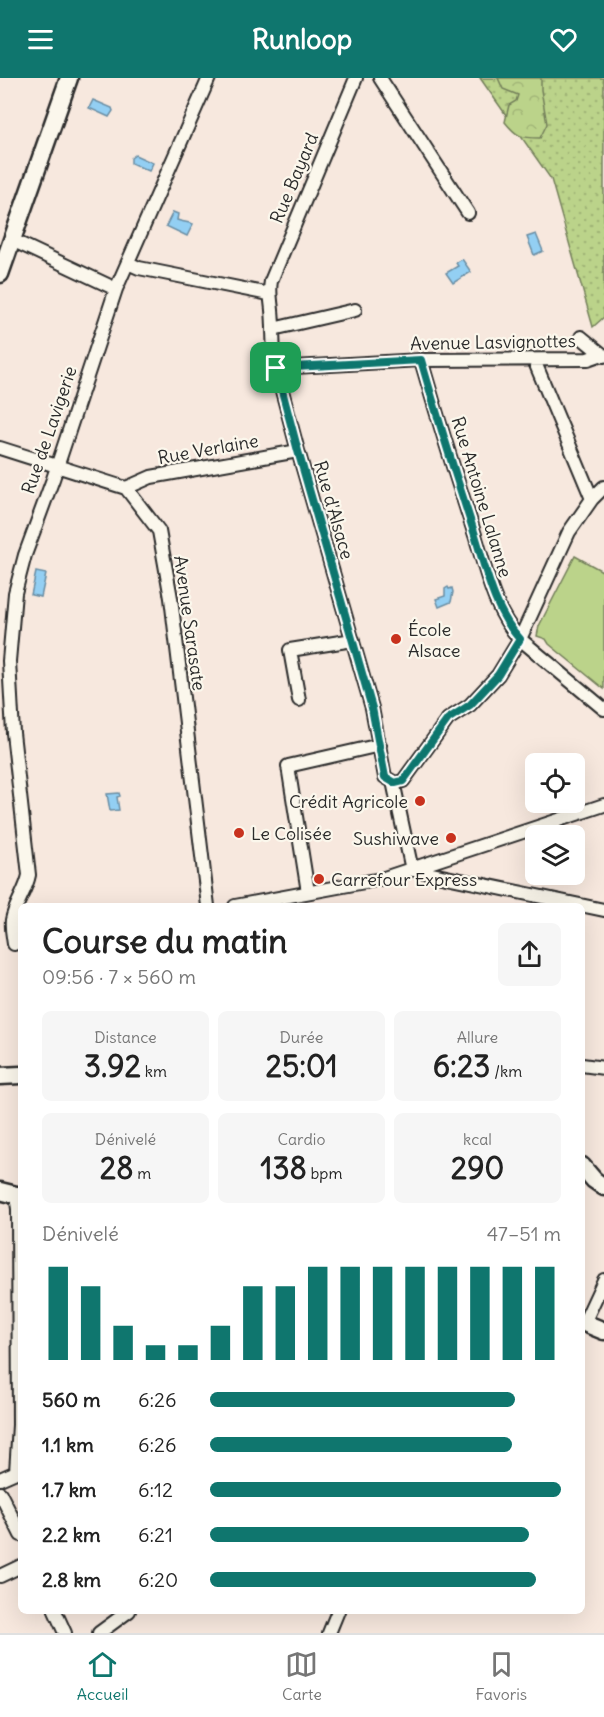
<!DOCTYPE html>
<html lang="fr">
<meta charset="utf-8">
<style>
:root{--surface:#fff;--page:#f6f6f6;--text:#222;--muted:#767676;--line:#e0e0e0;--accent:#0f766e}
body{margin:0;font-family:Delius,sans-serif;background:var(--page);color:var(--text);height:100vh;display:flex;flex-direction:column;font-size:22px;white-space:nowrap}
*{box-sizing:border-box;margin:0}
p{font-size:20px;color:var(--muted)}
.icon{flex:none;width:33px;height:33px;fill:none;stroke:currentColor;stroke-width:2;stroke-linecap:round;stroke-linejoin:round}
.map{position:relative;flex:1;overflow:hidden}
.panel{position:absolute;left:18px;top:825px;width:567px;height:711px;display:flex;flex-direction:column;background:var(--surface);border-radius:9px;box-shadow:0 6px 24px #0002}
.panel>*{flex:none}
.buttons{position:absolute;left:525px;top:675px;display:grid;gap:12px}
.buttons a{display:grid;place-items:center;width:60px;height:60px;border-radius:9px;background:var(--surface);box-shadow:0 6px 24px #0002;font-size:30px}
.pin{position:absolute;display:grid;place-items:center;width:51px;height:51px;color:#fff;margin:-26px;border-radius:12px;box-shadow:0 3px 9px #0006}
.round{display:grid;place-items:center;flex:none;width:63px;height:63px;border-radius:9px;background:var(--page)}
.head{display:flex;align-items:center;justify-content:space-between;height:102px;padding:0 24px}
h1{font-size:33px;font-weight:800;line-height:45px}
.stats{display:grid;grid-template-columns:repeat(3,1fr);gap:9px;height:102px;padding:6px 24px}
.stats div{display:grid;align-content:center;border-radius:9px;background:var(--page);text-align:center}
.stats b{font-size:30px;font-weight:800}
.stats small{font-size:16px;font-weight:400}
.stats p{font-size:16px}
.chart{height:168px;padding:12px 24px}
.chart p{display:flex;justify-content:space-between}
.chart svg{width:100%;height:108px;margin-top:6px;stroke:var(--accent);stroke-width:6}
ul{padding:0 24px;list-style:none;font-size:20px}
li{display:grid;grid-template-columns:96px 72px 1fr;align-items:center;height:45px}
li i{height:15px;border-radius:8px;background:var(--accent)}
header{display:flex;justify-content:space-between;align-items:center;height:78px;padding:0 24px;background:var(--accent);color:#fff;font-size:27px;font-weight:800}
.menu{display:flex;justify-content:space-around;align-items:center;height:84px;border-top:2px solid var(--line);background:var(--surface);font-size:16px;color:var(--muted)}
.menu a{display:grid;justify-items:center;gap:3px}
.menu .current{color:var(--accent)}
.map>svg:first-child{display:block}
</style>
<header><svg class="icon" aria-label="menu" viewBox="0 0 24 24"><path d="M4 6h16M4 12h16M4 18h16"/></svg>Runloop<svg class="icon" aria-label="heart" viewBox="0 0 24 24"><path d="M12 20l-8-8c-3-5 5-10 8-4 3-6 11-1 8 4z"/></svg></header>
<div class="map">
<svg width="604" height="1555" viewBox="0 0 604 1555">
<defs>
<pattern id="grass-dots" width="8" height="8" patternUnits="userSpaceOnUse" patternTransform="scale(1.5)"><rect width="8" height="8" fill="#bbd38a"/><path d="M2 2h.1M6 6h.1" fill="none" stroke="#a1b577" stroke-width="1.8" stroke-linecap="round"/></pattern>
<pattern id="forest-crowns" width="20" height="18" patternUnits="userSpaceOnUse" patternTransform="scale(1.5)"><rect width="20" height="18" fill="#bbd38a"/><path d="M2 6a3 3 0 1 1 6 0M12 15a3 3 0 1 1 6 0" fill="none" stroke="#a1b577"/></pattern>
</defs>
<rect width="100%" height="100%" fill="#f7e8de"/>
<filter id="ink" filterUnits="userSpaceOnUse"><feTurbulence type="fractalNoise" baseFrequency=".0167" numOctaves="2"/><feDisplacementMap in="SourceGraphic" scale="12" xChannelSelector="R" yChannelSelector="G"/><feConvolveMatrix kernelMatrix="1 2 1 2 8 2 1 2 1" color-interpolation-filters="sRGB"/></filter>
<g filter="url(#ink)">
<path fill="url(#grass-dots)" stroke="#737f5a" stroke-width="1.5" d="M 480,0 L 604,0 L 604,239 L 593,249 L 551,101 Z"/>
<path fill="url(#forest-crowns)" stroke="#737f5a" stroke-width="1.5" d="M 498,0 L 541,0 L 541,12 L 547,46 L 540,60 C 521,60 517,59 505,44 L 509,27 L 516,23 L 518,17 L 503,11 Z"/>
<path fill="#bbd38a" stroke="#737f5a" stroke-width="1.5" d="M 575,478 L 604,494 L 604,611 L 549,566 L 546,561 L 537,558 L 539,548 Z"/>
<path fill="#93cff3" stroke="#698da3" stroke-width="1.5" d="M 93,22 L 112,30 L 113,33 L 109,39 L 89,30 Z
M 135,77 L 153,85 L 149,93 L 131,85 L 131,80 Z
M 173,134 L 178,136 L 177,142 C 182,144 187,144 193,146 L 187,158 L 166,148 Z
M 536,156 L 543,173 L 534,177 L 527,159 Z
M 462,181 L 471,194 L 453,205 L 446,195 L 458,188 L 456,185 Z
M 36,494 L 46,496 L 41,519 L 31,517 Z
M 448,509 L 449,511 L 452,510 L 453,514 L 451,524 L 439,529 L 436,521 L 445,518 L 445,511 Z
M 119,715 L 120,718 L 117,719 L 119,732 L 110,733 L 107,716 Z"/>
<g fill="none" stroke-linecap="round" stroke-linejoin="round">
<defs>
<path id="street" d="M 356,0 L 271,203 C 269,214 271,221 272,232 C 274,251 272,270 276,290 L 298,373 L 372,630 L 385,699 L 395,705
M 380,0 L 468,135
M 12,162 L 116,211
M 128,185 L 139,190 L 269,216
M 273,251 L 355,232
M 581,259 L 604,278
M 421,282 C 438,341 456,399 475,457 C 486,492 494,534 520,561 L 604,631
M 534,282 L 592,421
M 276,290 L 421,282 L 588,281 L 602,276
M 0,370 L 126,410 L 159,453 L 171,520 L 208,828
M 126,410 L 151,399 L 298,373
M 299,622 L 290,572 L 353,562
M 395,705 L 403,703 L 448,641 L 470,627 L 498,597 L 520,561 L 569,454 L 592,421 L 604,409
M 395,705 L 394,708 L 412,792
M 413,792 L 604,832
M 308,814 L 288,688 L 380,667
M 235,828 L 381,801 L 604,727
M 14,866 C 13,858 11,850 12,842 C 15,826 26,813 29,797 L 13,655 L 9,583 L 15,515 L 25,477 L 53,401 L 116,211 L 209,0
M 582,987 L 604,990
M 584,1245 L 604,1202
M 0,1401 L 16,1394 L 19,1347 L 18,1131 L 16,1117
M 0,1415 L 21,1457
M 0,1498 L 21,1488
M 55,1533 L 65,1555
M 99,1555 L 129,1533
M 329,1555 L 338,1533"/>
<path id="secondary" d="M 0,196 L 69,0
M 0,998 L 21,997
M 582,1088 L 594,1102 L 604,1109
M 0,1113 L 16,1117 L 21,1117
M 582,1244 L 604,1253"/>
</defs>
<use href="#street" stroke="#2b2b2b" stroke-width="16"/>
<use href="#secondary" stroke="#2b2b2b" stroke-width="21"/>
<use href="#street" stroke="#fbf7ec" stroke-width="12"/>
<use href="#secondary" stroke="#fbf7ec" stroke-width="16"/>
</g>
</g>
<g fill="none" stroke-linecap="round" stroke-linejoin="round" filter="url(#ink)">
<defs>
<path id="route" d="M 421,282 C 438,341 456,399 475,457 C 486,492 494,533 520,561 L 498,597 L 470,627 L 448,641 L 403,703 L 395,705 L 385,699 L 372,630 L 298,373 L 276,290 Z"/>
</defs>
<use href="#route" stroke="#fff" stroke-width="12"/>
<use href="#route" stroke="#0f766e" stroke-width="8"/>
</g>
<g fill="#c8321e" stroke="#fbf7ec" stroke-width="2">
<circle cx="396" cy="561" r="6"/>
<circle cx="420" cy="723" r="6"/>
<circle cx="239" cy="755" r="6"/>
<circle cx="451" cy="760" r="6"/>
<circle cx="319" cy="801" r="6"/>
</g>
<g text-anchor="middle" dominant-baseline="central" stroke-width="4.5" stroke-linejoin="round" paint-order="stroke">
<g font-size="18" fill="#2b2b2b" stroke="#fbf7ec">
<text transform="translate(294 100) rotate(-67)">Rue Bayard</text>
<text transform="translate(493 264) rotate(-1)">Avenue Lasvignottes</text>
<text transform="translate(49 352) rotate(-71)">Rue de Lavigerie</text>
<text transform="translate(208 371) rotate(-10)">Rue Verlaine</text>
<text transform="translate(482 419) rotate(73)">Rue Antoine Lalanne</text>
<text transform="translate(334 432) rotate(74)">Rue d'Alsace</text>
<text transform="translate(190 545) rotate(82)">Avenue Sarasate</text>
</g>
<g font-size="18" fill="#2b2b2b" stroke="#fbf7ec" text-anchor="start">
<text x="408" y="551">École<tspan x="408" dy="21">Alsace</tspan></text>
<text x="408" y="723" text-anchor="end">Crédit Agricole</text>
<text x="251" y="755">Le Colisée</text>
<text x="439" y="760" text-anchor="end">Sushiwave</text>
<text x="331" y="801">Carrefour Express</text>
</g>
</g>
</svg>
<div class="buttons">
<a><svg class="icon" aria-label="locate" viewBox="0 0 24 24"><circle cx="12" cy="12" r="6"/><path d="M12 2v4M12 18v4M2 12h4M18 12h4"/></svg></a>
<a><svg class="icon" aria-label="layers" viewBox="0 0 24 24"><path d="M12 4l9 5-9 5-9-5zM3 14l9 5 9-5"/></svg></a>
</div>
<div class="pin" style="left:276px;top:290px;background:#1e9e55"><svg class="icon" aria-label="arrive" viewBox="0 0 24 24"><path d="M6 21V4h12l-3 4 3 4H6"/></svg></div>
<section class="panel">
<div class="head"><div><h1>Course du matin</h1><p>09:56 · 7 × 560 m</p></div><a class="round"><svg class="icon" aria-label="share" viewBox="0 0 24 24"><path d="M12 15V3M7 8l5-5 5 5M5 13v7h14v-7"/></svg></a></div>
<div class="stats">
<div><p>Distance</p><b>3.92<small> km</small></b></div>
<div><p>Durée</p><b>25:01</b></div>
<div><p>Allure</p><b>6:23<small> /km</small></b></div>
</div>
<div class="stats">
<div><p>Dénivelé</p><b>28<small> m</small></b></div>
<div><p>Cardio</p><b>138<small> bpm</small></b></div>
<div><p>kcal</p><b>290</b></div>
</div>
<div class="chart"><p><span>Dénivelé</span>47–51 m</p>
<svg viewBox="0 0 160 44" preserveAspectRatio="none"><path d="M5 44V6M15 44V14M25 44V30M35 44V38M45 44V38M55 44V30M65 44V14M75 44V14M85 44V6M95 44V6M105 44V6M115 44V6M125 44V6M135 44V6M145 44V6M155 44V6"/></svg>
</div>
<ul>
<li><b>560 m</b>6:26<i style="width:87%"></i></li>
<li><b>1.1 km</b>6:26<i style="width:86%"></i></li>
<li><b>1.7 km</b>6:12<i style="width:100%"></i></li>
<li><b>2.2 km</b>6:21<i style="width:91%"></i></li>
<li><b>2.8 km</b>6:20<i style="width:93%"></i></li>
</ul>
</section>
</div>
<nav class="menu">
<a class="current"><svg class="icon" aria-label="home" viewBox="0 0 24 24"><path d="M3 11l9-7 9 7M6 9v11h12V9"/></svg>Accueil</a>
<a><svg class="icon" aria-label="map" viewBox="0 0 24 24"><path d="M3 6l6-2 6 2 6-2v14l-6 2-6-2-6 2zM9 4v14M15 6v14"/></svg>Carte</a>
<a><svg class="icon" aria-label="saved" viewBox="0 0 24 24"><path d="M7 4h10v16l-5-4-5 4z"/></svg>Favoris</a>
</nav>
